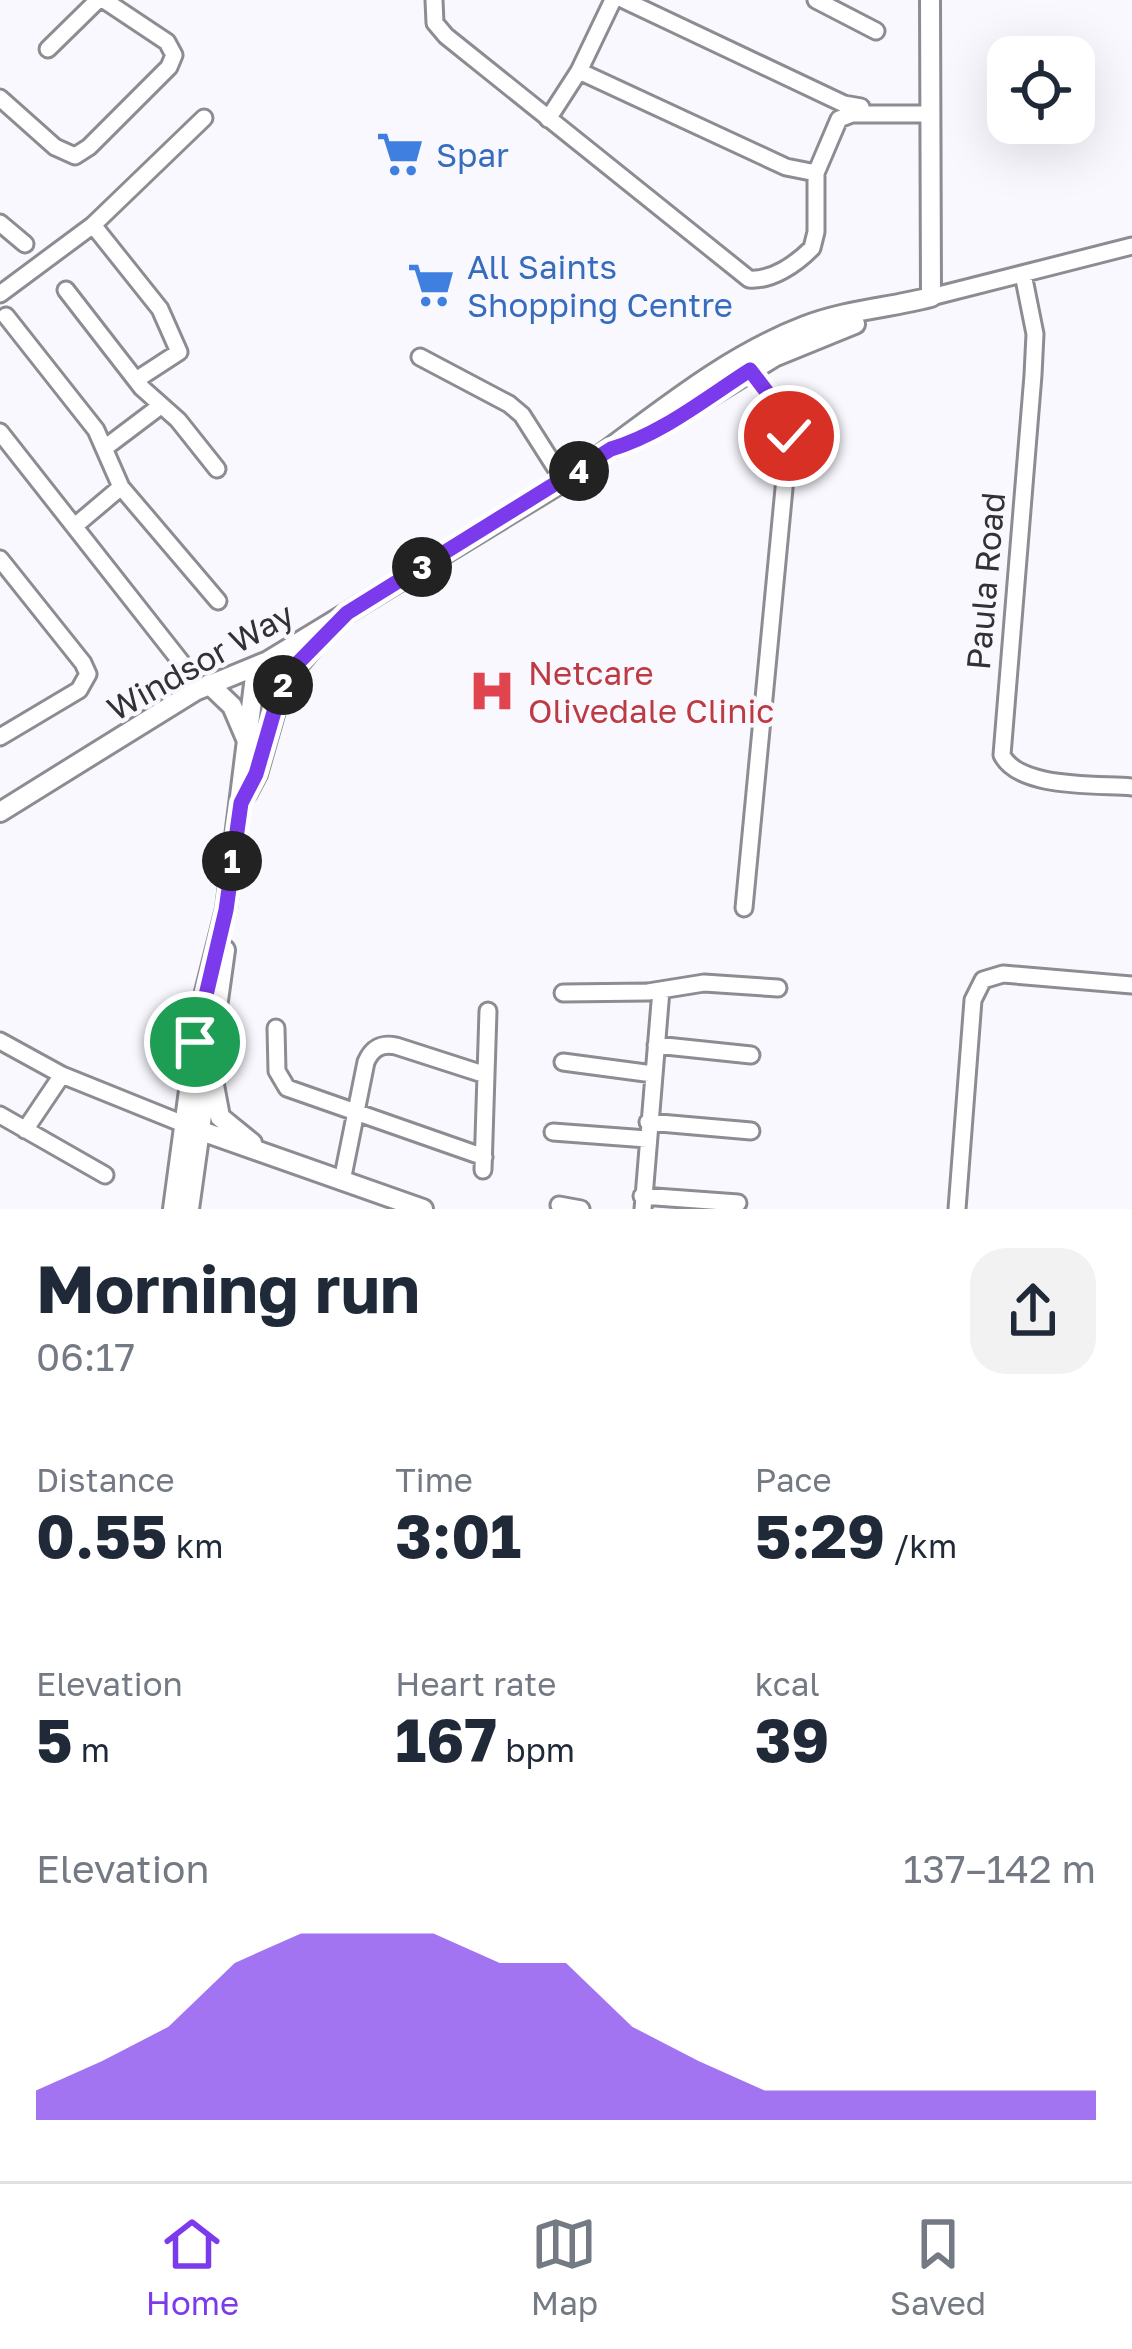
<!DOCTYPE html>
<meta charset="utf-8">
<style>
:root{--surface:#fff;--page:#f2f2f3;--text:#1f2937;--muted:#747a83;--line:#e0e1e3;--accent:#7c3aed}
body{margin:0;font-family:"Golos Text",sans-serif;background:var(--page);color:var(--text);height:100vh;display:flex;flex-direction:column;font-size:45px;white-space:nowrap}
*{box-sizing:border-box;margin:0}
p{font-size:39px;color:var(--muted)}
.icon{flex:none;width:66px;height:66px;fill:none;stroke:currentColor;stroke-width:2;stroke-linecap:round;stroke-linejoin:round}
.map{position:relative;height:1209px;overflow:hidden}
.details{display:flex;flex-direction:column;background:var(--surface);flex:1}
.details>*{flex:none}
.controls{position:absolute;left:987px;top:36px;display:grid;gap:24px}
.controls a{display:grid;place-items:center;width:108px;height:108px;border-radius:24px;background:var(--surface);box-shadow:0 12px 48px #0002;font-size:60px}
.pin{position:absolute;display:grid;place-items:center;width:102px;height:102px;color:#fff;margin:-51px;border:6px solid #fff;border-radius:50%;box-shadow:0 3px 12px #0007}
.km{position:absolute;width:60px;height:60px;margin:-30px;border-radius:50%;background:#222;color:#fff;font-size:33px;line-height:60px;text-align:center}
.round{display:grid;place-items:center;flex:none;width:126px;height:126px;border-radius:36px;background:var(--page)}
.overview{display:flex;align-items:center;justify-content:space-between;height:204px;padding:0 36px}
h1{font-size:66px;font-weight:700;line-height:90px}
.metrics{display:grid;grid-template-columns:repeat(3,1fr);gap:18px;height:204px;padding:12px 36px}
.metrics div{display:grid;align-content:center}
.metrics b{font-size:60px;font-weight:700}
.metrics small{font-size:33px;font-weight:400}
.metrics p{font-size:33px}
.chart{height:336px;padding:24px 36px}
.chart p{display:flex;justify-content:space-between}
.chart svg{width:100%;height:216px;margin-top:12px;fill:var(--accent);opacity:.7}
.dock{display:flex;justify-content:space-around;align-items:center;height:168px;border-top:3px solid var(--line);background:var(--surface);font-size:33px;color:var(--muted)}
.dock a{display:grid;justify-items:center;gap:6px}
.dock .active{color:var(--accent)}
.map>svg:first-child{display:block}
</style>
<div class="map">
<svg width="1132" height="1209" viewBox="0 0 1132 1209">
<rect width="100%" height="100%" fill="#f9f8ff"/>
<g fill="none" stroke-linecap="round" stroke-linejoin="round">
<defs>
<path id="minor" d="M 434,0 L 435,23 L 446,36 L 749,279 C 772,281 796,264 812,248 L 816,232 L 816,173 L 839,119 L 852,114 L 929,114
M 624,0 L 844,104 L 861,107
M 816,0 L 876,31
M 48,49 L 98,0
M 579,71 L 786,167 L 816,173
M 0,98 L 55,147 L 75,156 L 89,147 L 169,67 L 174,55 L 167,42 L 104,0
M 548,119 L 579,71 L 613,0
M 0,223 L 25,244
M 93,225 L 160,309 L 179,352 L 136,380
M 1023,274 L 1035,334 L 1033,375 L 1002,755 C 1019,789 1097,784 1132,787
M 66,290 L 142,388 L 178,420 L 217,469
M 0,294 L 93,225 L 204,118
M 931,297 L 1132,246
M 6,316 L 96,430 L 121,487 L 218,601
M 420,357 L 509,404 L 522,415 L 564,481
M 0,432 L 181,662 L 195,691
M 106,447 L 159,407
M 76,525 L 121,487
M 0,737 L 79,690 L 88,674 L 83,663 L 0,559
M 744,908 L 789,436 L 782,412 L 745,363
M 563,993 L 648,992 L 704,983 L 778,988
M 276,1028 L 277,1071 L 287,1088 L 484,1157
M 0,1041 L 62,1075 L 186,1125
M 656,1045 L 751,1055
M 563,1062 L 653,1074
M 0,1115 L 105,1175
M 648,1122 L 751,1131
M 25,1130 L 62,1075
M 553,1132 L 647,1139
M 483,1170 L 488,1011
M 342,1181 L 366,1062 C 372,1048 382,1043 396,1046 L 486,1075
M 642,1196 L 738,1203
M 559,1205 L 581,1209
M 643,1209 L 661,990
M 957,1209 L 973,1000 L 983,980 L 1003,974 L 1132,985"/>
<path id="tertiary" d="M 614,448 L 659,428 L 774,357 L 855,324
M 209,684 L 232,706 L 247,741
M 247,793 L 257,774 L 283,683 L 322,637
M 0,812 L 195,691 L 268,661 L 564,481 C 643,427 714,361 805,326 C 846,310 889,308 931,297 L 930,0
M 214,1085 L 220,1117 L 252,1143
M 190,1127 L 423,1209
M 173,1209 L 199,1016 L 226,909 L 256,668
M 189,1209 L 225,950"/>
</defs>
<use href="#minor" stroke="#8d8c93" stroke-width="21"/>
<use href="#tertiary" stroke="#8d8c93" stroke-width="24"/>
<use href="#minor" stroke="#fff" stroke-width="15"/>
<use href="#tertiary" stroke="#fff" stroke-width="18"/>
</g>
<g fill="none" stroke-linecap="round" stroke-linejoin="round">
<defs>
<path id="route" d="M 195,1042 L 226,910 L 241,803 L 256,774 L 278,698 L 293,668 L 347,613 L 611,449 C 662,434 706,398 750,370 L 782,412 L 789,436"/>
</defs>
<use href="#route" stroke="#fff" stroke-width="24"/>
<use href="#route" stroke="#7c3aed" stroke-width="15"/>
</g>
<defs>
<symbol id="supermarket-bare" viewBox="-9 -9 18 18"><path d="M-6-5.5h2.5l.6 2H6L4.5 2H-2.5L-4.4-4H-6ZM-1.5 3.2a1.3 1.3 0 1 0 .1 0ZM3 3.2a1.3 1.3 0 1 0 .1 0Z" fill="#3f7fe0" stroke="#f9f8ff" stroke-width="2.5" paint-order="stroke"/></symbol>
<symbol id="hospital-bare" viewBox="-9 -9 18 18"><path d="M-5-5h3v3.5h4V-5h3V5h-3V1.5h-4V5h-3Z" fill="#e0444e" stroke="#f9f8ff" stroke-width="2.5" paint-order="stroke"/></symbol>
</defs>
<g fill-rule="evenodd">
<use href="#supermarket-bare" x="367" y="121" width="66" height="66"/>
<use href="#supermarket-bare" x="398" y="252" width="66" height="66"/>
<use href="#hospital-bare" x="459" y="658" width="66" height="66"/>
</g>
<g text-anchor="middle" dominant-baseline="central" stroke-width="9" stroke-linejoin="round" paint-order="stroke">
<g font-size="33" fill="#366cbe" stroke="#f9f8ff" text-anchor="start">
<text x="436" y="154">Spar</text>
<text x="467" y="266">All Saints<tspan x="467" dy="38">Shopping Centre</tspan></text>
</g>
<g font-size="33" fill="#323235" stroke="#f9f8ff">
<text transform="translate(985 581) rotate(-85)">Paula Road</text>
<text transform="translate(200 661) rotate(-29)">Windsor Way</text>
</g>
<g font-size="33" fill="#be3a42" stroke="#f9f8ff" text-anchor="start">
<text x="528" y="672">Netcare<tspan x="528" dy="38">Olivedale Clinic</tspan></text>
</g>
</g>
</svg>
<div class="controls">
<a><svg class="icon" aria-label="locate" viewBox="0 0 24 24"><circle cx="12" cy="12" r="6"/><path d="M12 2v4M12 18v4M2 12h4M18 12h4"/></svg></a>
</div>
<div class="pin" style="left:195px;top:1042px;background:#1e9e55"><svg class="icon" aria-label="arrive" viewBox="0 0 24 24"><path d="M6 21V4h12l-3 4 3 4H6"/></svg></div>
<div class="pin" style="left:789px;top:436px;background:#d93025"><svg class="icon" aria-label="check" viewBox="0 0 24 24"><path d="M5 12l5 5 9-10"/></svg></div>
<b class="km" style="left:232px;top:861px">1</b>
<b class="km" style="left:283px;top:685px">2</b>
<b class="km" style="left:422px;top:567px">3</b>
<b class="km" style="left:579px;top:471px">4</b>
</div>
<section class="details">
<div class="overview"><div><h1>Morning run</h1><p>06:17</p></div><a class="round"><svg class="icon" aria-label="share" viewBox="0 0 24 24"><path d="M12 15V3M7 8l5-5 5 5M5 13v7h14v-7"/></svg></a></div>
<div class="metrics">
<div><p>Distance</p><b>0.55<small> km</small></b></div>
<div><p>Time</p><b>3:01</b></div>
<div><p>Pace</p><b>5:29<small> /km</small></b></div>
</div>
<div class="metrics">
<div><p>Elevation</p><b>5<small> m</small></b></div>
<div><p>Heart rate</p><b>167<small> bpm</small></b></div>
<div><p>kcal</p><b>39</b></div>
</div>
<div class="chart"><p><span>Elevation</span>137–142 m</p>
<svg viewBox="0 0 160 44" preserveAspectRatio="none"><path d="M0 44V38L10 32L20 25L30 12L40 6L50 6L60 6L70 12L80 12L90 25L100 32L110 38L120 38L130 38L140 38L150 38L160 38V44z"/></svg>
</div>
</section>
<nav class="dock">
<a class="active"><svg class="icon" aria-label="home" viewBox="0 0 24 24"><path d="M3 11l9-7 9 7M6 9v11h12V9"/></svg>Home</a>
<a><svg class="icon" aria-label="map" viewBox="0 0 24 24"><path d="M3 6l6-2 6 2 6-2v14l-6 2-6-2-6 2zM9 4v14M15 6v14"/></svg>Map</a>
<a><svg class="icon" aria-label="saved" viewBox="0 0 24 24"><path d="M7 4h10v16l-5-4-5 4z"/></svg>Saved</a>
</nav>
